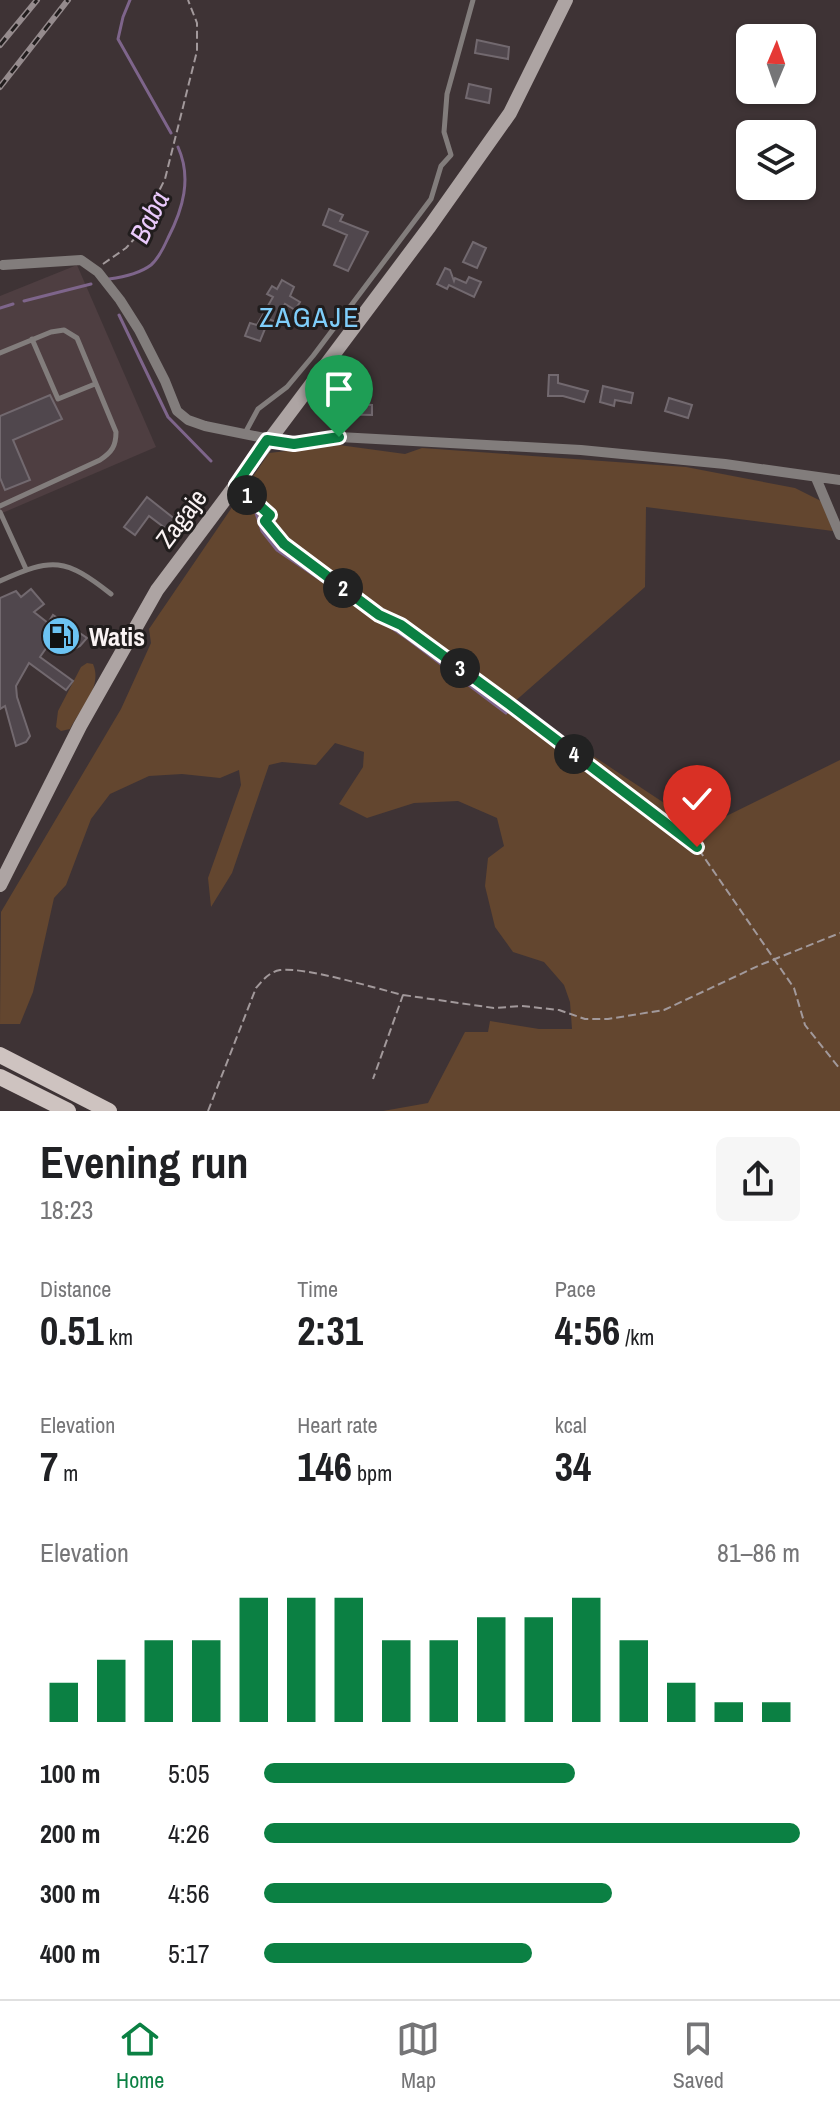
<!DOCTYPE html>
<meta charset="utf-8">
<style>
:root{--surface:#fff;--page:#f6f6f6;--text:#202124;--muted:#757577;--line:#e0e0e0;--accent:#0b8043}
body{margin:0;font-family:"Archivo Narrow",sans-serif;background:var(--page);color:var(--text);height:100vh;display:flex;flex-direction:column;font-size:30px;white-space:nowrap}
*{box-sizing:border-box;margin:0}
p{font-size:26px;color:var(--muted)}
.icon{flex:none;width:44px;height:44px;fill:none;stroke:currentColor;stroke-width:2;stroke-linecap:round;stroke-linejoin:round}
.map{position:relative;height:1111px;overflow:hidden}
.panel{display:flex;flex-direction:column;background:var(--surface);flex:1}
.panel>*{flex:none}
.needle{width:52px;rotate:2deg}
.buttons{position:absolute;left:736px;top:24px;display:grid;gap:16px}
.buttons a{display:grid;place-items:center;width:80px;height:80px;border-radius:12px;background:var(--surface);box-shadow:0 2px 6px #0004;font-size:40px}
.pin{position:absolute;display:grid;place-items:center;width:68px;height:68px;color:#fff;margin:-82px -34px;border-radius:50% 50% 50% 0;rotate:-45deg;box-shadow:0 0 8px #0007}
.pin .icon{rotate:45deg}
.km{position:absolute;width:40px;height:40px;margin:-20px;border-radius:50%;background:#222;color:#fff;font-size:22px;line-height:40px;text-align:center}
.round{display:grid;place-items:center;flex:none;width:84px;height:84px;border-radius:12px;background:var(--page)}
.headline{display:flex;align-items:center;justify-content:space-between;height:136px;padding:0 40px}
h1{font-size:44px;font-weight:700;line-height:60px}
.metrics{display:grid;grid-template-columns:repeat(3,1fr);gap:12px;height:136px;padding:8px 40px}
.metrics div{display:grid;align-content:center}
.metrics b{font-size:40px;font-weight:700}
.metrics small{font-size:22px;font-weight:400}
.metrics p{font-size:22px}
.chart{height:224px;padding:16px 40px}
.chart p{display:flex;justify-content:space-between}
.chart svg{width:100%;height:144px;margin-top:8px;stroke:var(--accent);stroke-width:6}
ul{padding:0 40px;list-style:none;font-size:26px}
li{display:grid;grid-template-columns:128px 96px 1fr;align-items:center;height:60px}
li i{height:20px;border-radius:10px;background:var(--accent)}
.dock{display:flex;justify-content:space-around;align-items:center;height:112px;border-top:2px solid var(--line);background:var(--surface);font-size:22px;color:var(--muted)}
.dock a{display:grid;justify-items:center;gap:4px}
.dock .active{color:var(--accent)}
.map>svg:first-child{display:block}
</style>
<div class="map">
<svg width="840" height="1111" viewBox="0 0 840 1111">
<rect width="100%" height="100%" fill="#3e3335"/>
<path fill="#4e3e41" d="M 77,265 L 156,447 L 0,514 L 0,296 Z"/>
<path fill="#63462f" d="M 339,445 L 405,454 L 422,448 L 686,467 L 795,488 L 821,501 L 833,531 L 646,507 L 645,587 L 513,703 L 702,828 L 840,760 L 840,1111 L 383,1111 L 428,1103 L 465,1032 L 488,1032 L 490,1021 L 539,1029 L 572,1029 L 570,1002 L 564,985 L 544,962 L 513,952 L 495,927 L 485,886 L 488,858 L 504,846 L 497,818 L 458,801 L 414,803 L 367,818 L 339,804 L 363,767 L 364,752 L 335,743 L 316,765 L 282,762 L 269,765 L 232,873 L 211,907 L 208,878 L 241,785 L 239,770 L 220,778 L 182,774 L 149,776 L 110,794 L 91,819 L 66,885 L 54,898 L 33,992 L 20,1024 L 0,1024 L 1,912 L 121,709 L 151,643 L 149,629 L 269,453 Z
M 87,663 L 93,664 C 103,687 80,709 70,729 L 61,731 L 56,727 L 58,711 L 81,667 Z"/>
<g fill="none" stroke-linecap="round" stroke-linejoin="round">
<path stroke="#7e658b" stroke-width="3" d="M 130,0 L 123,17 L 118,39 L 171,133
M 109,279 C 124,277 139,274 151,265 C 159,258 164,247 168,238 C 183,209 192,178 178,147
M 24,301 L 91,284
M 0,308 L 13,304
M 119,315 L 168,417 L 211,461
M 254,507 L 262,531 L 277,550 L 408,639 L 506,713"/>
</g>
<path fill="#50474d" stroke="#72696f" stroke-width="2" d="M 477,40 L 509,47 L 508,59 L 475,53 Z
M 469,84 L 491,89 L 489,103 L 466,98 Z
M 329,209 L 343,215 L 340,221 L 368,232 L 348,271 L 334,265 L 347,235 L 323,225 Z
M 473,242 L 486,248 L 477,268 L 463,262 Z
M 445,268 L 450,270 L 454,281 L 455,278 L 466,283 L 469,277 L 481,282 L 474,297 L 449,285 L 447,289 L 437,284 Z
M 282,280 L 294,287 L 290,296 L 300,302 L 295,310 L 285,304 L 275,322 L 269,319 L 260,341 L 245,336 L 250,323 L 257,325 L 273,297 L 267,294 L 272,286 L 277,289 Z
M 549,375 L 558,375 L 558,383 L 588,391 L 584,402 L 563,396 L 548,396 Z
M 603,386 L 633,393 L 631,403 L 615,400 L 614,406 L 600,402 Z
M 50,395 L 62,419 L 13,440 L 30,480 L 5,490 L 0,478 L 0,416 Z
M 332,397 L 358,399 L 358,404 L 372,405 L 372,415 L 325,414 L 325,406 Z
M 669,398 L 692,405 L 688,418 L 665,411 Z
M 147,497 L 181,524 L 173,534 L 149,516 L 135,535 L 124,527 Z
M 31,589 L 44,604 L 34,612 L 48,623 L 53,615 L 87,638 L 80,646 L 72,650 L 58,651 L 49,644 L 40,657 L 73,681 L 66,690 L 29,663 L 16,686 L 17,697 L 30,736 L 26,742 L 16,746 L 5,706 L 0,709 L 0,598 L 16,591 L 21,597 Z"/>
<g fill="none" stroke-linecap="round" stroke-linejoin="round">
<path stroke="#a2999b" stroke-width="2" stroke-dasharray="8 4" stroke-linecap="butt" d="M 103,264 L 126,248 L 136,237 L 165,179 L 197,51 L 197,23 L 188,0
M 244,492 L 270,515 L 265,521 L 284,544 L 379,615 L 401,625 L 509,704 L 697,847 L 794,988 L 805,1025 L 840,1069
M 403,995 L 494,1008 L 522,1006 L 559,1010 L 585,1019 L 608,1019 L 664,1010 L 760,965 L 840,933
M 208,1111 L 256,988 C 263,980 269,972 280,970 C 307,967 374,988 403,995 L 373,1079"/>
<path stroke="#827d7c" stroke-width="5" d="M 32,339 L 58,399 L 95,384
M 0,353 L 51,332 L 64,330 L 77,338 L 116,432 C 116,446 112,452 100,460 L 0,506
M 244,435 L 258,409 L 287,387 L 313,356 L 431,199 L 441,166 L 451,155 L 444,132 L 447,94 L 473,0
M 0,512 L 26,569
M 0,581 C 53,557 65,558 111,594"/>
<path stroke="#827d7c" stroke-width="10" d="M 3,265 L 81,260 L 98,272 L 120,300 L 139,330 L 165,381 L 177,411 L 188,420 L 205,426 L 294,444 L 339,437 L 581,450 L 725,464 L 840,480
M 816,478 L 840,535"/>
<path stroke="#ada4a3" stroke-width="14" d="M 0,885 L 80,726 L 157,590 L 430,226 L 510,113 L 566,0"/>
<path stroke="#cec3c0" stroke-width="16" d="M 0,1055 L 109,1111
M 0,1077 L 68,1111"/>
<defs>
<path id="rail" d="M 0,45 L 37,0
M 0,87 L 68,0"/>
</defs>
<use href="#rail" stroke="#958b8d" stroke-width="6"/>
<use href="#rail" stroke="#211d1d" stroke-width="3" stroke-dasharray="9" stroke-linecap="butt"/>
</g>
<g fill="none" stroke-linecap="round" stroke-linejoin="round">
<defs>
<path id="route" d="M 339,437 L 294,444 L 267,440 L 236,485 L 270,515 L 265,521 L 284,544 L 379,615 L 401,625 L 509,704 L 697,847"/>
</defs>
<use href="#route" stroke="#fff" stroke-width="16"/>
<use href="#route" stroke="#0b8043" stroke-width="10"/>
</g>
<defs>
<symbol id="fuel-disc" viewBox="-11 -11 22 22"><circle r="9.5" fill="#6cc3f2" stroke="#211d1d"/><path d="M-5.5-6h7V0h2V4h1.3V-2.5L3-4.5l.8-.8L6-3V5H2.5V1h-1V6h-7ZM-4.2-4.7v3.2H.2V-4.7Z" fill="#111"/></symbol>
</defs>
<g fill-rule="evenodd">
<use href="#fuel-disc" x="39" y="614" width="44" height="44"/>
</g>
<g text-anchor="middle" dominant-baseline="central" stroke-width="6" stroke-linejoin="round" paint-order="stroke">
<g font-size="26" fill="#faf3f4" stroke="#211d1d">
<text transform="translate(181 518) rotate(-53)">Zagaje</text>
</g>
<g font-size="26" font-weight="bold" fill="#faf3f4" stroke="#211d1d" text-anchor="start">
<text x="89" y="636">Watis</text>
</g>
<g font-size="28" font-style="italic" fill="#eacafc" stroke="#211d1d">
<text transform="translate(149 217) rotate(-64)">Baba</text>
</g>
<g font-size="28" letter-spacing="2" fill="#7fcefa" stroke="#211d1d">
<text x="310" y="317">ZAGAJE</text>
</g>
</g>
</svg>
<div class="buttons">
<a><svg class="needle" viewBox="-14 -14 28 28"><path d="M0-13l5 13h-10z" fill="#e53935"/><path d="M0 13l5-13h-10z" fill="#757577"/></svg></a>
<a><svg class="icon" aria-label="layers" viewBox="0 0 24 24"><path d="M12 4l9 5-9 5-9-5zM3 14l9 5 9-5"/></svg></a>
</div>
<div class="pin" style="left:339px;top:437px;background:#1e9e55"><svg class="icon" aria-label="arrive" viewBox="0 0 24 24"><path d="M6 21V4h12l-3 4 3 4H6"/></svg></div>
<div class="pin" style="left:697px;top:847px;background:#d93025"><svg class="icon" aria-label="check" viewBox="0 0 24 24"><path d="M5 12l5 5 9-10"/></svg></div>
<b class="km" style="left:247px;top:495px">1</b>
<b class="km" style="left:343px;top:588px">2</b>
<b class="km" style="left:460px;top:668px">3</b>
<b class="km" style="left:574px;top:754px">4</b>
</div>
<section class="panel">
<div class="headline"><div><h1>Evening run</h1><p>18:23</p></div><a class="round"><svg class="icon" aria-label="share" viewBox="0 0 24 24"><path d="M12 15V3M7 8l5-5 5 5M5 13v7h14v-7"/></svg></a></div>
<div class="metrics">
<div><p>Distance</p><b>0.51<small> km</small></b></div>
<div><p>Time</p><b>2:31</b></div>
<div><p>Pace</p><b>4:56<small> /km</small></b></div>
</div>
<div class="metrics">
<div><p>Elevation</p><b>7<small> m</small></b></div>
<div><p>Heart rate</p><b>146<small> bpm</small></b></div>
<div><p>kcal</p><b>34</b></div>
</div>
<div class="chart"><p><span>Elevation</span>81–86 m</p>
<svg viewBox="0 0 160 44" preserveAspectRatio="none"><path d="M5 44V32M15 44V25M25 44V19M35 44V19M45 44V6M55 44V6M65 44V6M75 44V19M85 44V19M95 44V12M105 44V12M115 44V6M125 44V19M135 44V32M145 44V38M155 44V38"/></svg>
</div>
<ul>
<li><b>100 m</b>5:05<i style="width:58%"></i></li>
<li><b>200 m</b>4:26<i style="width:100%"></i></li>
<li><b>300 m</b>4:56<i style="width:65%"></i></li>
<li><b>400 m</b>5:17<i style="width:50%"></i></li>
</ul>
</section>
<nav class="dock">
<a class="active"><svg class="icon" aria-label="home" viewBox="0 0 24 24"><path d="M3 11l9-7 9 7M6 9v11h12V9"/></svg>Home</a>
<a><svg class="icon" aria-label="map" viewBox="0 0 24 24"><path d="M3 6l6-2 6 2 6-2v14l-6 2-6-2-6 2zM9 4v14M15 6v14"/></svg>Map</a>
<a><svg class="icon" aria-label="saved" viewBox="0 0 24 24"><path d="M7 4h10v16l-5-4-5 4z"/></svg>Saved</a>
</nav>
